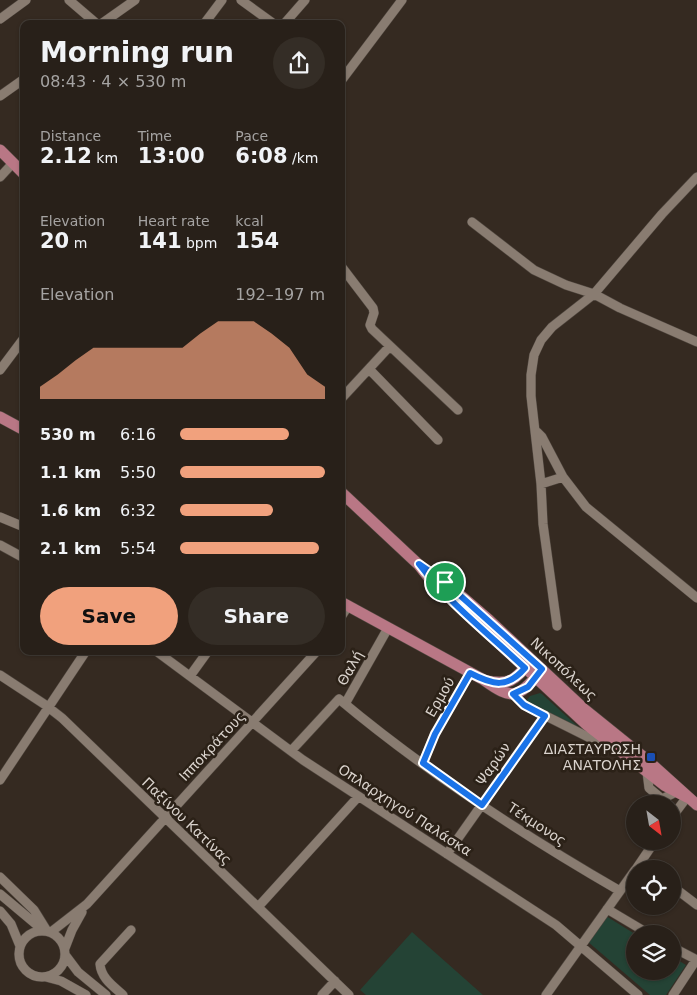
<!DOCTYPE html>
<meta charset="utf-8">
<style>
:root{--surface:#282019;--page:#342d26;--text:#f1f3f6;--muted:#a5a3a2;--line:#443e38;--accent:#f1a17d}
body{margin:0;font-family:"DejaVu Sans",sans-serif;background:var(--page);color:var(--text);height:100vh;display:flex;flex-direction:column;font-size:19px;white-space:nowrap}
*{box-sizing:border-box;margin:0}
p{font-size:16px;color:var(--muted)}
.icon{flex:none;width:28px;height:28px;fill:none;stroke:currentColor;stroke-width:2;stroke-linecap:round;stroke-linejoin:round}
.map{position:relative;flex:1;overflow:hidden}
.drawer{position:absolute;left:20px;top:20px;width:325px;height:635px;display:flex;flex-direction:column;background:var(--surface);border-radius:10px;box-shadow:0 1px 4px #0004,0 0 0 1px var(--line)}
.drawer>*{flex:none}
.needle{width:32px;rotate:149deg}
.controls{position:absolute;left:626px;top:795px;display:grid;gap:10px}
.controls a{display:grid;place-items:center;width:55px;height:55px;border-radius:50%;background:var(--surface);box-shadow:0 1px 4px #0004,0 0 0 1px var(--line);font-size:25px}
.pin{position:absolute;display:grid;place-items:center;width:42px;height:42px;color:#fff;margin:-21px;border:2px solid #fff;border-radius:50%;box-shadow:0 1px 5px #0007}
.round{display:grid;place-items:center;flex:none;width:52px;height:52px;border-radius:26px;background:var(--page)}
.overview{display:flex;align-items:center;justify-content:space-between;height:85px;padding:0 20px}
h1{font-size:28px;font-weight:700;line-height:38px}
.metrics{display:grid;grid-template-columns:repeat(3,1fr);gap:8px;height:85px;padding:5px 20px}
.metrics div{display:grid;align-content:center}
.metrics b{font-size:21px;font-weight:700}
.metrics small{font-size:14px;font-weight:400}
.metrics p{font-size:14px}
.chart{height:140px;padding:10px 20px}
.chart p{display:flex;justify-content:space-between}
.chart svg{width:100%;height:90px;margin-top:5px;fill:var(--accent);opacity:.7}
.action{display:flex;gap:10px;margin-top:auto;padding:10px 20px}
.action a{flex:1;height:58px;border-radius:30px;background:var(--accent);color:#111;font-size:20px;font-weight:700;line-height:58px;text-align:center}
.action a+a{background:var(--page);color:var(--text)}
ul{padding:0 20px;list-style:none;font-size:16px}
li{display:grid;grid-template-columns:80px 60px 1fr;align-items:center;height:38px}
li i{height:12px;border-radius:6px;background:var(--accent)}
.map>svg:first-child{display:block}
</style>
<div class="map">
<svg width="697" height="995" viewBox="0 0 697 995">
<rect width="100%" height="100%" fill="#352a21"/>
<path fill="#244335" d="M 540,693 L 542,694 L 584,732 L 526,701 L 530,696 Z
M 606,916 L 635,934 L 635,971 L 672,971 L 673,957 L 686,965 L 666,995 L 650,995 L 587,941 Z
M 412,932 L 483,995 L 366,995 L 360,990 Z"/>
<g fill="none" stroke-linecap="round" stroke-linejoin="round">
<defs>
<path id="minor" d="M 69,0 L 97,24
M 241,0 L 274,24
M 0,19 L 26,0
M 101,24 L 135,0
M 204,24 L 222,0
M 284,24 L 305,0
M 341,81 L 402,0
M 0,96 L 24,79
M 0,177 L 13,163
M 472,222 L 534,270 L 566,285 L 594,294 L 620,308 L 697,342
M 341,266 L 373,308 L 374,313 L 370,325 L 372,329 L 458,410
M 369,369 L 438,440
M 0,370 L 24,338
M 341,399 L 390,346
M 537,432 L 542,437 L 563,477 L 586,507 L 697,598
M 541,484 L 563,477
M 0,517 L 24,527
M 0,545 L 24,558
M 341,617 L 348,606
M 557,626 L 543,524 L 541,484 L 531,396 L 531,375 L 534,355 L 541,340 L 552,327 L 594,294 L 662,214 L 697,177
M 156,651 L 303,760 L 556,925 L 638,995
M 0,675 L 44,704 L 62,718 L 349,995
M 190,676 L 208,651
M 513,694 L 524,705 L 592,739 L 609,743
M 345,704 L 388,628
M 291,751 L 339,699 C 425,771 523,835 620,891
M 423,763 L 435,733 L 470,673
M 647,772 L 649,788 L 662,799 L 676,792
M 0,780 L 86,651
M 672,817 L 687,797
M 447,854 L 545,715
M 642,860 L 652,869
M 636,869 L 655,841
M 0,877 L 34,910 L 47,931
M 672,886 L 697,905
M 0,894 L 44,931
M 258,907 L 358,797
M 607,909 L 649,934
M 0,911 L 11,924 L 20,946
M19 954a23 23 0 1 1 46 0a23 23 0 1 1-46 0Z
M 51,932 L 87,904 L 317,651
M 672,947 L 697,960
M 65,948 L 72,930 L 82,912
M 66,956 L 78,972 L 106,995
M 46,977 L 61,981 L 86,995
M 123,995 C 113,986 101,978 100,964 L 131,930
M 322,995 L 335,981
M 546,995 L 635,870
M 673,995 L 696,960"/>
<path id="major" d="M 0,150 L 24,174
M 0,417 L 24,430
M 341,492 L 419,565 L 430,579 L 449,597 L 587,725 L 664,785 L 687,797
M 431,572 L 445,582 L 489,620 L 584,709 L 646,759 L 697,805
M 341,602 L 484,680 C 512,700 518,699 540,672
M 486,681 C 510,685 514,681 529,663"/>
</defs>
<use href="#minor" stroke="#514840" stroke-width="10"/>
<use href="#major" stroke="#514840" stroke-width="12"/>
<use href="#minor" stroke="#897c71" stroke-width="9"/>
<use href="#major" stroke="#b97785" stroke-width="11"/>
</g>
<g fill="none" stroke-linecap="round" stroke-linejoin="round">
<defs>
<path id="route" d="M 419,564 L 445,582 L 542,669 L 528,687 L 513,694 L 524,705 L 545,716 L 482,805 L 423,763 L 435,734 L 470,673 C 493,685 507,689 525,668 C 491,636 447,601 419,564 Z"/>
</defs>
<use href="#route" stroke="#fff" stroke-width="10"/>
<use href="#route" stroke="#1a73e8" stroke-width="6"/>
</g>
<rect fill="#1a4fb4" stroke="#2b2117" stroke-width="2" x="646" y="752" width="10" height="10" rx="2.5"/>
<g text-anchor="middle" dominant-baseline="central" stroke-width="5" stroke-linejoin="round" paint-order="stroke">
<g font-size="14" fill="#d9d2cc" stroke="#2b2117">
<text transform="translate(350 668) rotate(-61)">Θαλή</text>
<text transform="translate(564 669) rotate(43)">Νικοπόλεως</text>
<text transform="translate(440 697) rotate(-60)">Ερμού</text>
<text transform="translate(212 746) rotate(-47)">Ιπποκράτους</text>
<text transform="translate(493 764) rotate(-55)">Ψαρών</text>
<text transform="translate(405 810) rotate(33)">Οπλαρχηγού Παλάσκα</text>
<text transform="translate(187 821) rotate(44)">Παξίνου Κατίνας</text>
<text transform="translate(537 824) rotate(33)">Τέκμονος</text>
</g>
<g font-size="14" fill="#d9d2cc" stroke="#2b2117" text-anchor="end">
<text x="641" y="749">ΔΙΑΣΤΑΥΡΩΣΗ<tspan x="641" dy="16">ΑΝΑΤΟΛΗΣ</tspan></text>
</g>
</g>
</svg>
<div class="controls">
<a><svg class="needle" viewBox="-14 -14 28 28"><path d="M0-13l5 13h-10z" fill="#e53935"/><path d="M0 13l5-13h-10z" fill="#a5a3a2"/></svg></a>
<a><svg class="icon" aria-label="locate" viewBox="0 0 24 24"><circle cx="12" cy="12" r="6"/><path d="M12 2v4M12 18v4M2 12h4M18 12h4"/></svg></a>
<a><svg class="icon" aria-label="layers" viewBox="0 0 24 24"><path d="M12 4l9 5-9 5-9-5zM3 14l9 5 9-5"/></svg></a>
</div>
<div class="pin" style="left:445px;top:582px;background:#1e9e55"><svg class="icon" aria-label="arrive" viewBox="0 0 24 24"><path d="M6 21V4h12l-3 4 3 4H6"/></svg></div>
<section class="drawer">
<div class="overview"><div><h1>Morning run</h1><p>08:43 · 4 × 530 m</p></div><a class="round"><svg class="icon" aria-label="share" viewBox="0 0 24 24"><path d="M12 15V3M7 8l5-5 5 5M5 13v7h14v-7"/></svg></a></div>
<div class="metrics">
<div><p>Distance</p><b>2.12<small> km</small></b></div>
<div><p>Time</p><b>13:00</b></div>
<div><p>Pace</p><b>6:08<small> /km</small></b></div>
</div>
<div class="metrics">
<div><p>Elevation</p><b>20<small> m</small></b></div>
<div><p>Heart rate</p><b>141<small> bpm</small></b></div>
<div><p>kcal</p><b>154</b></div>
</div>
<div class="chart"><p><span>Elevation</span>192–197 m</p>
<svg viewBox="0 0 160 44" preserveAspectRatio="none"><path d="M0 44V38L10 32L20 25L30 19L40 19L50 19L60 19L70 19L80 19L90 12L100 6L110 6L120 6L130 12L140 19L150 32L160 38V44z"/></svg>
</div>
<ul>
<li><b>530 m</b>6:16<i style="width:75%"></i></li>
<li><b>1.1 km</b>5:50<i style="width:100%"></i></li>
<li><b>1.6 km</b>6:32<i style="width:64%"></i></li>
<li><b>2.1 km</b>5:54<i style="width:96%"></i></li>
</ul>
<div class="action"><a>Save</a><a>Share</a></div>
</section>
</div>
